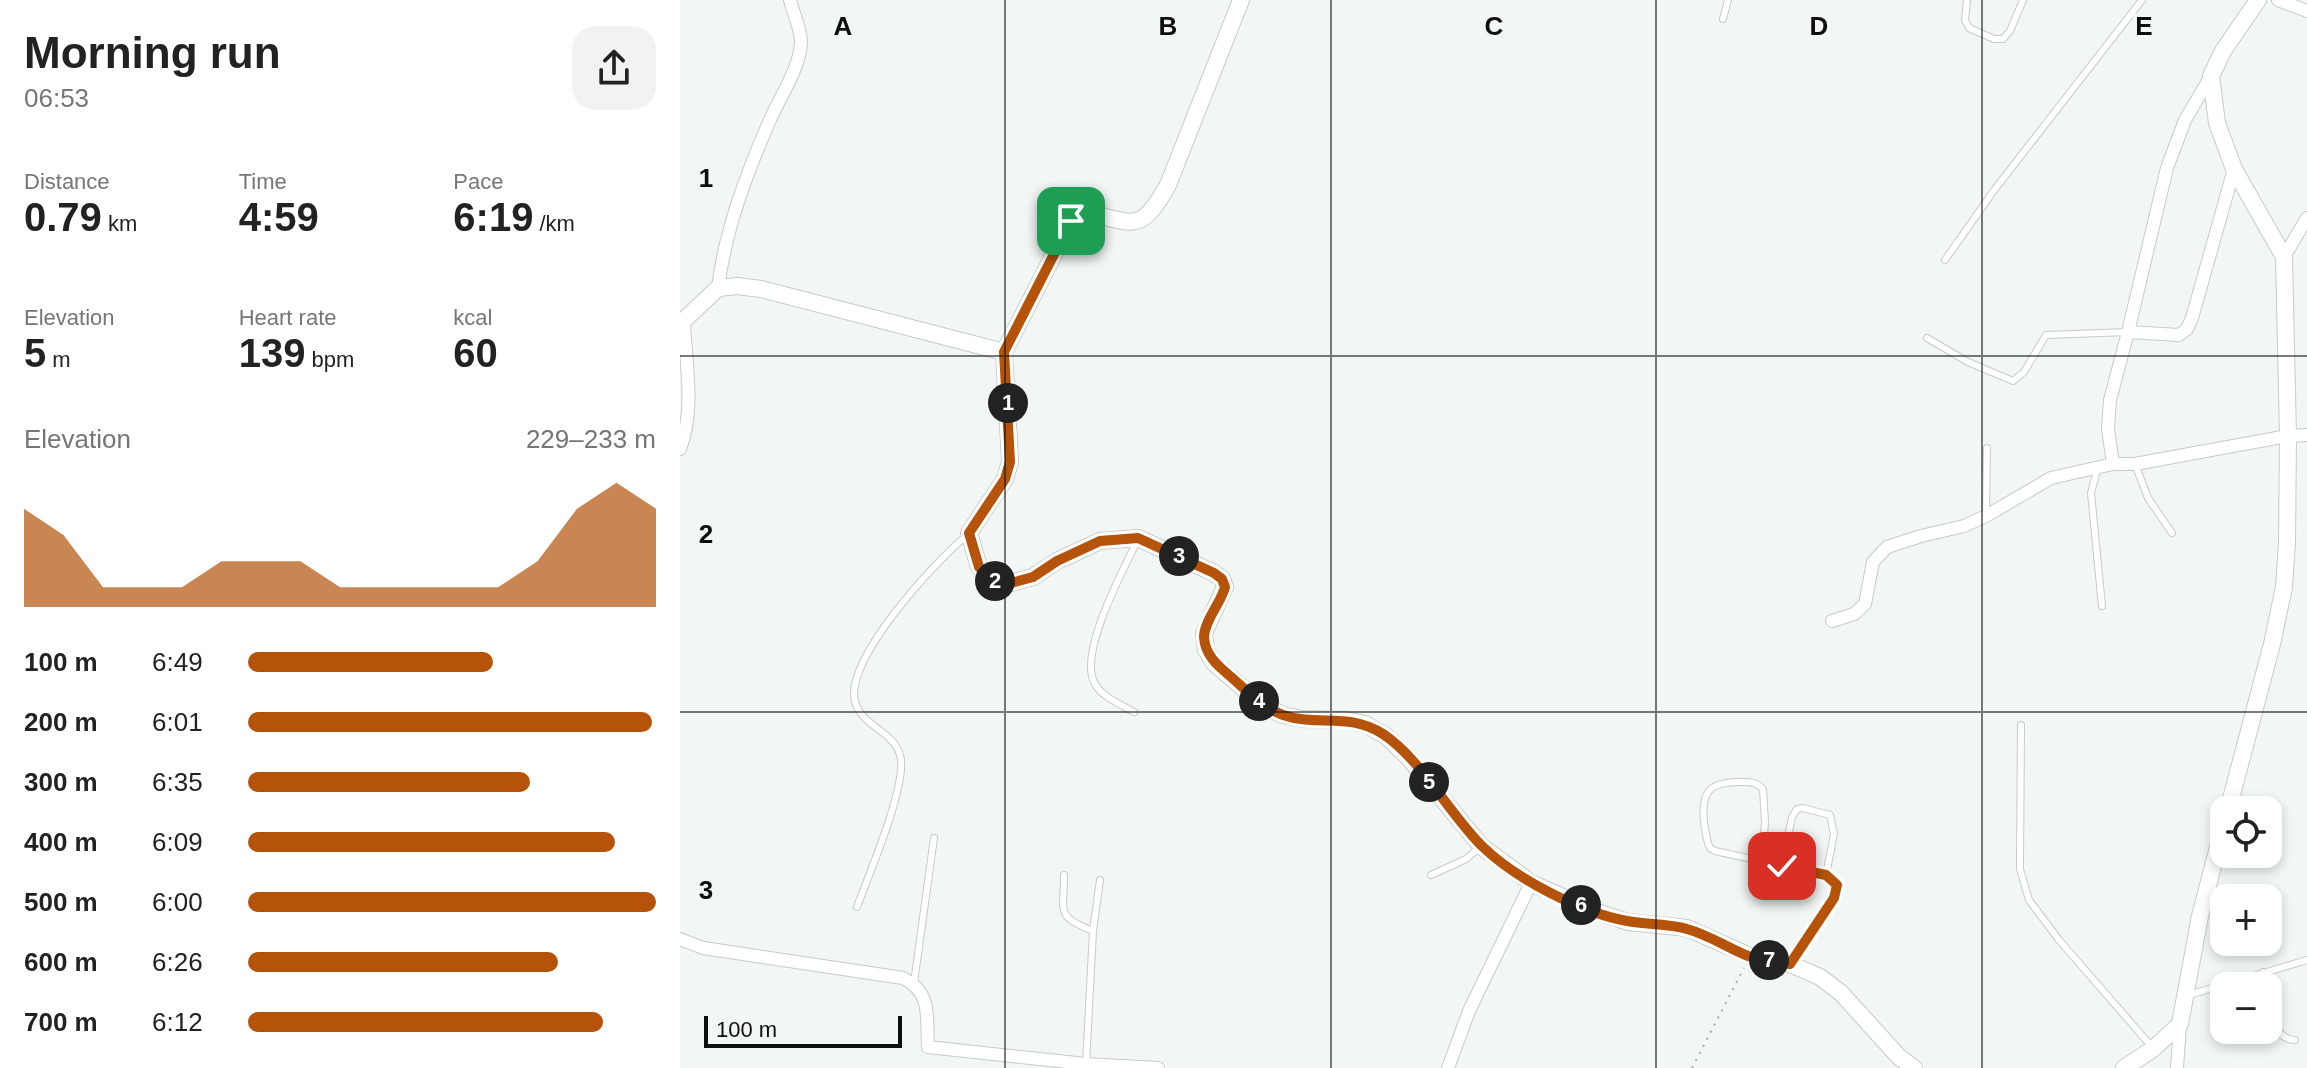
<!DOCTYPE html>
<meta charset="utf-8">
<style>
:root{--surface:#fff;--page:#f2f2f2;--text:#222;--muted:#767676;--accent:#b45309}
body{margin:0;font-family:Arial,sans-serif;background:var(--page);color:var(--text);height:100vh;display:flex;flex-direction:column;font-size:30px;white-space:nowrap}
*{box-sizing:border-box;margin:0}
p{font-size:26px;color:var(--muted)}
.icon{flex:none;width:44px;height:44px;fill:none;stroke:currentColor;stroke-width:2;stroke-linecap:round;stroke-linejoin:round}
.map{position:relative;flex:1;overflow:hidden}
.side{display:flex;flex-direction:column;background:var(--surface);width:680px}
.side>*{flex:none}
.controls{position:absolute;left:1530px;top:796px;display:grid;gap:16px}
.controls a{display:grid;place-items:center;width:72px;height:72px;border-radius:16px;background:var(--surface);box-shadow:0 4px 12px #0003;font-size:40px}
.scale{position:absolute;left:24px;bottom:20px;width:198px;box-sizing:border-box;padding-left:8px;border:4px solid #0d0e0e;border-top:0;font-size:22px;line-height:28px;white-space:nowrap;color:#0d0e0e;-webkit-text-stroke:6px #f2f7f5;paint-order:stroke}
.pin{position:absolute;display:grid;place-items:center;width:68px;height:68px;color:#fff;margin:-34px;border-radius:16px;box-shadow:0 4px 12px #0006}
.km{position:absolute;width:40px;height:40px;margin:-20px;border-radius:50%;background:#222;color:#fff;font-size:22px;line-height:40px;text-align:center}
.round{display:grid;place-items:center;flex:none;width:84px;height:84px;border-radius:24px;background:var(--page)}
.summary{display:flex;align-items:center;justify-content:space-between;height:136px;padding:0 24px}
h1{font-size:44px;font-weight:800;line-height:60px}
.figures{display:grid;grid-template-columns:repeat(3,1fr);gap:12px;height:136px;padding:8px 24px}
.figures div{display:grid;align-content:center}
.figures b{font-size:40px;font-weight:800}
.figures small{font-size:22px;font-weight:400}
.figures p{font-size:22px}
.chart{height:224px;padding:16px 24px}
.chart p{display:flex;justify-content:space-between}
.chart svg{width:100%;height:144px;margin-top:8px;fill:var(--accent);opacity:.7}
ul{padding:0 24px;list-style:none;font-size:26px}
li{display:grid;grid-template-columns:128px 96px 1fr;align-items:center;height:60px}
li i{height:20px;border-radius:10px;background:var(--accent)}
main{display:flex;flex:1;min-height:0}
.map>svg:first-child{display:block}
</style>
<main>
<section class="side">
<div class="summary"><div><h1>Morning run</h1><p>06:53</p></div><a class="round"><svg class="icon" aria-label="share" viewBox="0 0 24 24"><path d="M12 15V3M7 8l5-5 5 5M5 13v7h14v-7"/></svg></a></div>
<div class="figures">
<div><p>Distance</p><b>0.79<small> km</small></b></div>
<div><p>Time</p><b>4:59</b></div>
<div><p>Pace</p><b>6:19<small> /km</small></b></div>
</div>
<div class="figures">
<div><p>Elevation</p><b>5<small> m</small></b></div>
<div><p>Heart rate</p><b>139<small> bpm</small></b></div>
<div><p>kcal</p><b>60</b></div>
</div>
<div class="chart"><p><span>Elevation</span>229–233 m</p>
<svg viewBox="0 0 160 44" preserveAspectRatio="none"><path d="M0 44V14L10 22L20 38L30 38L40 38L50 30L60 30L70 30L80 38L90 38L100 38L110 38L120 38L130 30L140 14L150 6L160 14V44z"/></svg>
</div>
<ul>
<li><b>100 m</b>6:49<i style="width:60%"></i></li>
<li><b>200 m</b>6:01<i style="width:99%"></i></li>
<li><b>300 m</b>6:35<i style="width:69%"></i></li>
<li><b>400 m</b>6:09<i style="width:90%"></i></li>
<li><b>500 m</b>6:00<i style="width:100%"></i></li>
<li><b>600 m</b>6:26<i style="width:76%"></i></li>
<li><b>700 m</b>6:12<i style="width:87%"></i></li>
</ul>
</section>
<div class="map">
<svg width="1627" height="1068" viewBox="0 0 1627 1068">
<rect width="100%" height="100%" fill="#f2f7f5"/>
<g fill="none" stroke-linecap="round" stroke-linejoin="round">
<defs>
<path id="service" d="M 1287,0 L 1285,20 L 1289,28 L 1314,39 L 1323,39 L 1330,31 L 1343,0
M 1043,19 L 1048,0
M 1265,260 L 1315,189 L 1462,0
M 1247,338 L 1288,362 L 1333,381 L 1344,372 L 1366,335 L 1448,332
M 1455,464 L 1468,498 L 1492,533
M 1418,467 L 1411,493 L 1422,606
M 1306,516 L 1307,448
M 454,712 C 442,705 422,697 415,684 C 397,654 444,569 458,539
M 1341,725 L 1340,869 L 1349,900 L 1379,940 L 1472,1047
M 1082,861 L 1085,822 L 1083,789 C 1075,781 1069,782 1059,782 C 1028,782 1021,793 1024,823 C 1026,832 1026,840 1030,848 L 1035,851 L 1146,875 L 1157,885 L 1154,898 L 1111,962
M 1102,866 L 1112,817 L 1117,809 L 1123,808 L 1150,815 L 1154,834 L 1146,875
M 384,875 C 384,913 375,916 413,931
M 751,875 L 786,859 L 799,848
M 177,907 C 189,874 224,793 221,760 C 218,733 185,728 176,705 C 159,664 256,561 286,536
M 1583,972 L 1585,986
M 234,983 L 254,838
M 1509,995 L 1627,960
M 1588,995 C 1593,1012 1594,1040 1615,1040
M 406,1064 L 413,931 L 420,880"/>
<path id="minor" d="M 1598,0 L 1627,11
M 1554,169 L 1512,318 L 1507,329 L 1499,335 L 1448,332 L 1430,400 L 1428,429 L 1433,464 L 1455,464 L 1608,436 L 1627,435
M 1604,257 L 1627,218
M 38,288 C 45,231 66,175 89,122 C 99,98 120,69 121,42 C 121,29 113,13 110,0
M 1448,332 L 1487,168 L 1505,120 L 1531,76
M 0,449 C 15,411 6,364 4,323
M 1152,621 L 1174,614 L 1185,604 L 1193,562 L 1207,547 L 1241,536 L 1284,526 L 1306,516 L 1371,478 L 1433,464
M 0,939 L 23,948 L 223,978 C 253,993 246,1018 248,1047 L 406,1064 L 478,1068
M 768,1068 L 789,1011 L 851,883
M 1497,1068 L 1500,1024"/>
<path id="tertiary" d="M 0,324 L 38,288 L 57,286 L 81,289 L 324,352 L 330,462 L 325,479 L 289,533 L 299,567 L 311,580 L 331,583 L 353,577 L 377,561 L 420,541 L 458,538 L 534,573 L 542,579 L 545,587 L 524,633 L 526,650 L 534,663 L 578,701 L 602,715 L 623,719 L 665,720 L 685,724 L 706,736 L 729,758 L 801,846 L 851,883 L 920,913 L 948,922 L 1007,928 L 1070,956 L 1110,964 L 1140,977 L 1161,993 L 1219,1057 L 1234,1068
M 324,352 L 391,221 L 403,213 C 454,220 458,238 488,185 L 561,0
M 1548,810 L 1592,644 L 1604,587 L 1607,543 L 1608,436 L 1604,257 L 1554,169 L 1537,123 L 1531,76 L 1543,51 L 1578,0
M 1444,1068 L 1473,1049 L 1500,1024 L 1520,916 L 1544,824"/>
</defs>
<use href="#service" stroke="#c6cbc9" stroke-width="8"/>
<use href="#minor" stroke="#c6cbc9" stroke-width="14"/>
<use href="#tertiary" stroke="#c6cbc9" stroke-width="18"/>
<path stroke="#a7abaa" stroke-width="2" stroke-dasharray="2 6" stroke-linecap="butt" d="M 1012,1068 L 1064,968"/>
<use href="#service" stroke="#fff" stroke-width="6"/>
<use href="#minor" stroke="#fff" stroke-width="12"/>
<use href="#tertiary" stroke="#fff" stroke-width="16"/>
</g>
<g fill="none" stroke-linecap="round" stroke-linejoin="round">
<defs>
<path id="route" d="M 391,221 L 324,352 L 330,462 L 325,479 L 289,533 L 299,567 L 311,580 L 331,583 L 353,577 L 377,561 L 420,541 L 458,538 L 534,573 L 542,579 L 545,587 C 541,603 524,621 524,637 C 525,655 537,665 550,676 C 566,690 583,708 603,715 C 638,727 669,712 703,734 C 741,759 770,815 803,847 C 836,879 902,913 947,921 C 967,925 988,923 1007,929 C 1029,935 1048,948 1068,956 C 1081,960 1096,961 1110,964 L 1154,898 L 1157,885 L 1146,875 L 1102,866"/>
</defs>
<use href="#route" stroke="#fff" stroke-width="16"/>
<use href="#route" stroke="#b45309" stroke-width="10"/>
</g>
<path fill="none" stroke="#0d0e0e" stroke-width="2" stroke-opacity="0.55" d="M 325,0 L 325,1068M 651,0 L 651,1068M 976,0 L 976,1068M 1302,0 L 1302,1068M 0,356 L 1627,356M 0,712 L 1627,712"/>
<g font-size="26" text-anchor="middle" font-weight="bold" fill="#0d0e0e" stroke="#f2f7f5" stroke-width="8" stroke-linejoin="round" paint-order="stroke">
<text x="163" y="35">A</text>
<text x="488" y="35">B</text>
<text x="814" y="35">C</text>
<text x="1139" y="35">D</text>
<text x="1464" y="35">E</text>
<text x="26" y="187">1</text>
<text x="26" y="543">2</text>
<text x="26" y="899">3</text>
</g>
</svg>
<div class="controls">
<a><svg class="icon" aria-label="locate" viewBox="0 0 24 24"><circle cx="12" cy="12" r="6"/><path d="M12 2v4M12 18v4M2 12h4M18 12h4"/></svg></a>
<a>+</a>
<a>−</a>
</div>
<div class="scale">100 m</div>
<div class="pin" style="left:391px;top:221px;background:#1e9e55"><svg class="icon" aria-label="arrive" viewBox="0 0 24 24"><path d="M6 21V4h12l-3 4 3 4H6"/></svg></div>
<div class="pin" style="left:1102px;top:866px;background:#d93025"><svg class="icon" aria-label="check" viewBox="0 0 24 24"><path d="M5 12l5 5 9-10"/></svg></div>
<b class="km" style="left:328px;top:403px">1</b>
<b class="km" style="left:315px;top:581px">2</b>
<b class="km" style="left:499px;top:556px">3</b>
<b class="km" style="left:579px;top:701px">4</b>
<b class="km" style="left:749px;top:782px">5</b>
<b class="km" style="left:901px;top:905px">6</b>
<b class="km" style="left:1089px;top:960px">7</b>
</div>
</main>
